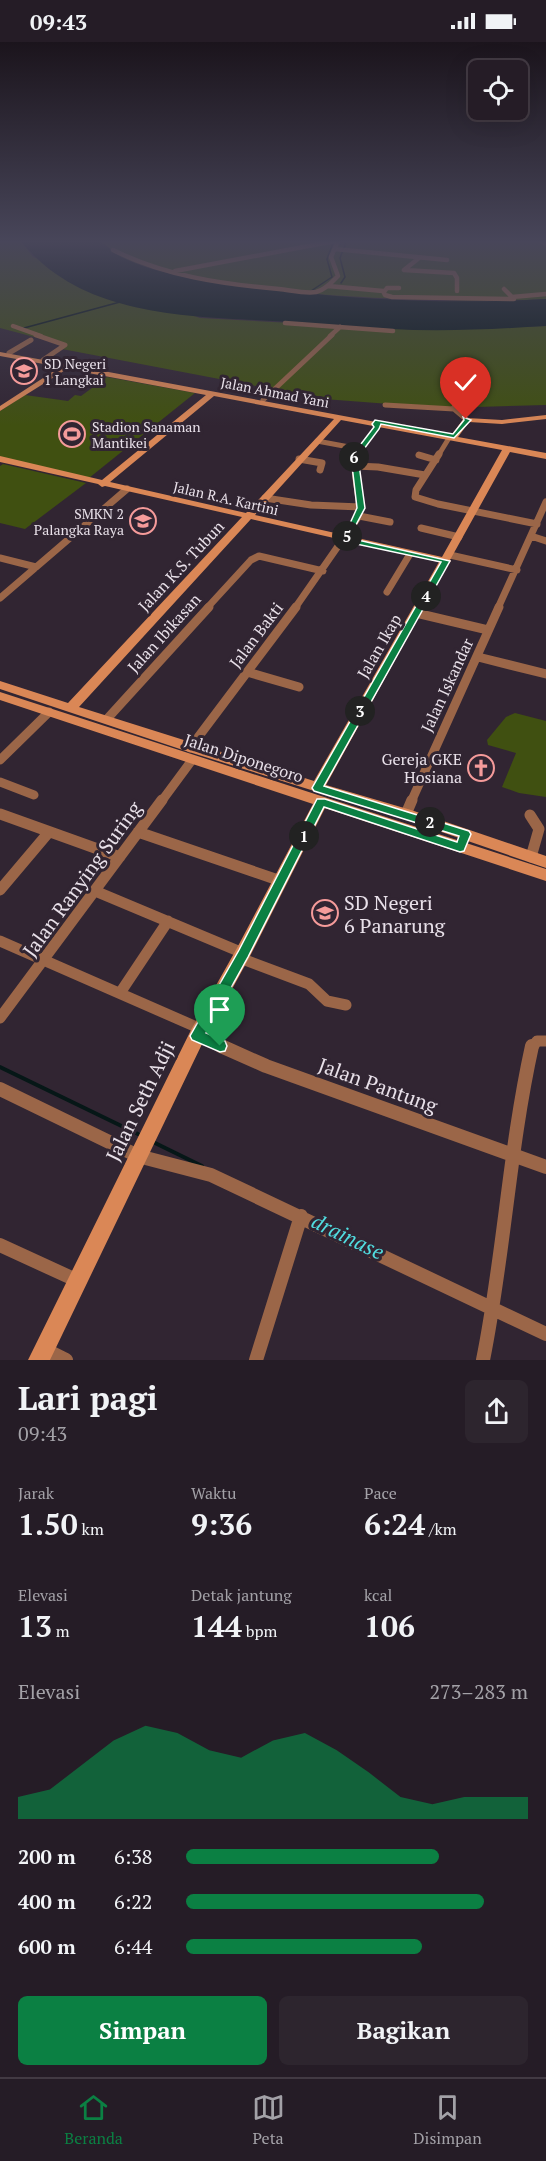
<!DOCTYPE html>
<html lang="id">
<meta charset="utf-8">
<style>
:root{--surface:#251c26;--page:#2d252e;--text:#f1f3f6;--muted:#a3a1a7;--line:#423a43;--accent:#0b8043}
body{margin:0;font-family:"PT Serif",serif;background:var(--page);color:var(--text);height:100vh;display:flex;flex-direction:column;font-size:22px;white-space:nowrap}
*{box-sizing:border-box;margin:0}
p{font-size:20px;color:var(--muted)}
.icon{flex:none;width:33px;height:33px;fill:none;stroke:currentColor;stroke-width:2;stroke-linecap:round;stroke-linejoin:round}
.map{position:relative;height:1318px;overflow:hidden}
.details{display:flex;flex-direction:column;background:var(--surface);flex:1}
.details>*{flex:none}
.fabs{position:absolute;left:468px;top:18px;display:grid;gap:12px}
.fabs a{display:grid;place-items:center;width:60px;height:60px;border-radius:9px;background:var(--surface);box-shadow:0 6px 24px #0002,0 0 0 2px var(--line);font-size:30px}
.pin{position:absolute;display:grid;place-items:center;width:51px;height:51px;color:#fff;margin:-62px -26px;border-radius:50% 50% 50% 0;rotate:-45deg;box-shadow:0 0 6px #0007}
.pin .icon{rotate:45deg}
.km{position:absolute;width:30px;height:30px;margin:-15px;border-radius:50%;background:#222;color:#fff;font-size:16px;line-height:30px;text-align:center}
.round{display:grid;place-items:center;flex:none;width:63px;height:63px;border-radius:9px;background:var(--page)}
.head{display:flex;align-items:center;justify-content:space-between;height:102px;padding:0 18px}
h1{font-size:33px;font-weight:600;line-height:45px}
.figures{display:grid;grid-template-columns:repeat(3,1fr);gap:9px;height:102px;padding:6px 18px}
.figures div{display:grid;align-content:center}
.figures b{font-size:30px;font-weight:600}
.figures small{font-size:16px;font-weight:400}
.figures p{font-size:16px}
.chart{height:168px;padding:12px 18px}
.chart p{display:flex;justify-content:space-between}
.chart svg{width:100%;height:108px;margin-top:6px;fill:var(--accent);opacity:.7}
.cta{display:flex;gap:12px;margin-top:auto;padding:12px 18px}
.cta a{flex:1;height:69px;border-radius:9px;background:var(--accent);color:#fff;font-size:24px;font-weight:600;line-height:69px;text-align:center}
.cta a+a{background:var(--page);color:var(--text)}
ul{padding:0 18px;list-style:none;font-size:20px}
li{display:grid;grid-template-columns:96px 72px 1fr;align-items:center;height:45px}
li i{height:15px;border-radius:8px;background:var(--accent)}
.status{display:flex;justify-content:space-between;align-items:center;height:42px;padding:0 30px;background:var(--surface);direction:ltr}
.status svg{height:16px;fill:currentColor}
.tab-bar{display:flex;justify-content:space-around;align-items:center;height:84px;border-top:2px solid var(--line);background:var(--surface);font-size:16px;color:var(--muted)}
.tab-bar a{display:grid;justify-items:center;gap:3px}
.tab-bar .active{color:var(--accent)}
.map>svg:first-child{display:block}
</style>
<div class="status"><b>09:43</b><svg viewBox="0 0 49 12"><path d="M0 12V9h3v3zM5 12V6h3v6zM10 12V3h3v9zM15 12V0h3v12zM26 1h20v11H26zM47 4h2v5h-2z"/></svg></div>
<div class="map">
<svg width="546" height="1318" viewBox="0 0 546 1318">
<rect width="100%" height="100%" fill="#312532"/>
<path fill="#405011" d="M 0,199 L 21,199 L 33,215 L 200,276 L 423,288 L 546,284 L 546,363 L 442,366 L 324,357 L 62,307 L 61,302 L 0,286 Z
M 99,199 L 333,199 L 332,203 L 342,203 L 344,199 L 546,199 L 546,257 C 465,262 150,257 99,199 Z
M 107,335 L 195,351 L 89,436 L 0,415 L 0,369 L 25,353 L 68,359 L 75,353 L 81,354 Z
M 3,422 L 86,441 L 25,487 L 0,481 L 0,424 Z
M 515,671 L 546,679 L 546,755 L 519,751 L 502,745 L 516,711 L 488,703 L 487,698 L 506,675 Z"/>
<path fill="#061717" d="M 21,199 C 34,199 91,196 99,199 C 106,202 114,211 121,215 C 141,225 164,231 186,235 C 304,255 427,264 546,257 L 546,284 C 495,287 443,290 391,287 C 358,286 324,282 291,280 C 199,274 84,279 21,199 Z"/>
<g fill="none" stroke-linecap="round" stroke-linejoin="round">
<path stroke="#061717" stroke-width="1.5" d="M 344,207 L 346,199
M 341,241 L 345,235 L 340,216 L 343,208
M 311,249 L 332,235 L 327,217 L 333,201
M 24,286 L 120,260"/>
<path stroke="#061717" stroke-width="4" d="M 0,1025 L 138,1092
M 153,1100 L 202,1124"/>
<path stroke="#9b6648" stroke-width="4.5" d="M 541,199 L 546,202
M 335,207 L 447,218
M 113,208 C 165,234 221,242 279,247 C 290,248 305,252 316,250 C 325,248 332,240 338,234 L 331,215 L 338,199
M 419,216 L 404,228 L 454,231 L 457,236 L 457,249
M 175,229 L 335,199
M 328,244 L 383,249 L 385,253 L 392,255 L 514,257 L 504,247
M 384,250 L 387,246 L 399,246
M 512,255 L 546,252
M 285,281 L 393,289
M 13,284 L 41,294
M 330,294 L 340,285"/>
<path stroke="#9b6648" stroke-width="5" d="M 36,293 L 65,303 L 43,318
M 9,311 L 31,298
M 263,358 L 332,293
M 385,363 L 454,367 L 467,378
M 453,367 L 455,363 L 465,358
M 317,399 L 360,407 L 356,414
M 360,407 L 379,383
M 419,413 L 422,414
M 438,414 L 449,396"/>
<path stroke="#9b6648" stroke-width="7" d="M 439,412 L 416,448 L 415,455 L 438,462 L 537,482
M 419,413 L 436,418
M 299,417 L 322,421 L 320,428
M 355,424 L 378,425 L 425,433
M 265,456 L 311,463 L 361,465
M 359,474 L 390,480
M 421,486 L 459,495
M 531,494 L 546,499
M 450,513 L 517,528
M 0,516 L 36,525
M 387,550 L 410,512
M 0,556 L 127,447
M 207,566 L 251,518 L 259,514 L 323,529
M 295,566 L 359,474 C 362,453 351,433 357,412
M 498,566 L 546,460"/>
<path stroke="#9b6648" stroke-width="9" d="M 416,571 L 488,588
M 478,615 L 546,632
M 247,630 L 299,645
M 107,677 L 209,565
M 190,706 L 296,565
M 0,718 L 49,670
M 0,740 L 34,753
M 161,760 L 192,718
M 411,760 L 499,565"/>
<path stroke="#9b6648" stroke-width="11" d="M 0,772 L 120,815
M 406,772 L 412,758
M 530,773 L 539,787 L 531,815
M 138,790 L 281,839
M 0,848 L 49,790
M 95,849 L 243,911
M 0,899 L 201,987
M 240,916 L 309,942 L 327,959 L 346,963
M 120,951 L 168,879
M 0,976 L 162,758
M 197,994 L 225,1006
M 532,1006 L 537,999 L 546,999"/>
<path stroke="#9b6648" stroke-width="14" d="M 221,1004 L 266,1024 L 546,1125
M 0,1047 L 138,1114 L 211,1133 L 546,1292
M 0,1203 L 76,1238
M 44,1307 L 66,1318
M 256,1318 L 301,1174
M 483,1318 C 504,1214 509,1108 532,1004"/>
<path fill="#da8756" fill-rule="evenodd" d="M 0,310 L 65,322 L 68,321 L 71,323 L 451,394 L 464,376 L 467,376 L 502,378 L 546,373 L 546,377 L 502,382 L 469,380 L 458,395 L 546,411 L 546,417 L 510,410 L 450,518 L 451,519 L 448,522 L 326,743 L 411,768 L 546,814 L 546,826 L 401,776 L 186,709 L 0,647 L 0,639 L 68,661 L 242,475 L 105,444 L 102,445 L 98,442 L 0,420 L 0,414 L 102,438 L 206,353 L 67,327 L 0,369 L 0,364 L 60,325 L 0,314 ZM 214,354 L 334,377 L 246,471 L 110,440 ZM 341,378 L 502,408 L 442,515 L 255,473 ZM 251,477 L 439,520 L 314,739 L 79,665 Z
M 0,650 L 546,827 L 546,839 L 325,766 L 249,916 L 203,1000 L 50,1318 L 28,1318 L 191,988 L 237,906 L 313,762 L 0,658 Z"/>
</g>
<linearGradient id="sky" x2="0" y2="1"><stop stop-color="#1b141c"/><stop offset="0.52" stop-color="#48465a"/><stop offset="1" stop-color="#48465a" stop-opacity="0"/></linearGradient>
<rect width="546" height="384" fill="url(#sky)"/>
<path fill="#0b8043" stroke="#fff" stroke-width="1.5" d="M 463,375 L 471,378 L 454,396 L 381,382 L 379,387 L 358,415 L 365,466 L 349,496 L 450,519 L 324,744 L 469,789 L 471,792 L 464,809 L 460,810 L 324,765 L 248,915 L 206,991 L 225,999 L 227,1004 L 225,1009 L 220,1010 L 192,998 L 190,994 L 239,908 L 317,757 L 325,757 L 457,800 L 459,794 L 314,749 L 312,746 L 441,520 L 342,499 L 357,466 L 351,415 L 374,385 L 372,382 L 375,378 L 453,392 L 464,378 Z"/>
<defs>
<symbol id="school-ring" viewBox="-11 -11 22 22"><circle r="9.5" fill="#312532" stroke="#f59b9a" stroke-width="1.5"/><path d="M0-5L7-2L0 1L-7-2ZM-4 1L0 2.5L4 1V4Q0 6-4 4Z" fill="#f59b9a"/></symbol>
<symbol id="stadium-ring" viewBox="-11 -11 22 22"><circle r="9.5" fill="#312532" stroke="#f59b9a" stroke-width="1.5"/><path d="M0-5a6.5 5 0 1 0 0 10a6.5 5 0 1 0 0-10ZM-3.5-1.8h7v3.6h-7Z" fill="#f59b9a"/></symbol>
<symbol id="church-ring" viewBox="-11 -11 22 22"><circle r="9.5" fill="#312532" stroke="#f59b9a" stroke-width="1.5"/><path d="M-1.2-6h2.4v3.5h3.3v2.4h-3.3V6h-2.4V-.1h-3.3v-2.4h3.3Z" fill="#f59b9a"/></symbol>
</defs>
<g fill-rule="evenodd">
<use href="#school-ring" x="9" y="314" width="30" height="30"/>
<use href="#stadium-ring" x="57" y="377" width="30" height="30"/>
<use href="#school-ring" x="128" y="464" width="30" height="30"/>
<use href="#church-ring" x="466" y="711" width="30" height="30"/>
<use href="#school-ring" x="310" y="856" width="30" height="30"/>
</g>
<g text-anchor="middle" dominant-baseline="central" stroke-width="6" stroke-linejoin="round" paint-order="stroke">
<g font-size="14" fill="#e8e0e9" stroke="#312532" text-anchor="start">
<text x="44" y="321">SD Negeri<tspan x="44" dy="16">1 Langkai</tspan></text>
<text x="92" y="384">Stadion Sanaman<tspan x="92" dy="16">Mantikei</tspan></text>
<text x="124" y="471" text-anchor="end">SMKN 2<tspan x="124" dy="16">Palangka Raya</tspan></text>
</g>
<g font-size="14" fill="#e8e0e9" stroke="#312532">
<text transform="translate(275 350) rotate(11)">Jalan Ahmad Yani</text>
<text transform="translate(226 456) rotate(13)">Jalan R.A. Kartini</text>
</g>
<g font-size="16" fill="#e8e0e9" stroke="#312532">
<text transform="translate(181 524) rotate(-47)">Jalan K.S. Tubun</text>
<text transform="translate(164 591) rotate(-48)">Jalan Ibikasan</text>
<text transform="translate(256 593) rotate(-53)">Jalan Bakti</text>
<text transform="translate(379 604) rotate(-60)">Jalan Ikap</text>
<text transform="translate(447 643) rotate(-65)">Jalan Iskandar</text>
<text transform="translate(244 716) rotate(18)">Jalan Diponegoro</text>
</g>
<g font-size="16" fill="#e8e0e9" stroke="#312532" text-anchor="end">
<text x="462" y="717">Gereja GKE<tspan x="462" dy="18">Hosiana</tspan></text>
</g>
<g font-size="20" fill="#e8e0e9" stroke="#312532">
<text transform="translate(82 837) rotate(-54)">Jalan Ranying Suring</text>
<text transform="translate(378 1043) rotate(20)">Jalan Pantung</text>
<text transform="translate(140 1059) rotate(-64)">Jalan Seth Adji</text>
</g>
<g font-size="20" fill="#e8e0e9" stroke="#312532" text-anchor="start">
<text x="344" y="860">SD Negeri<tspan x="344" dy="23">6 Panarung</tspan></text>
</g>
<g font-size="21" font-style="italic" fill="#51dde0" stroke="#312532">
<text transform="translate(348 1194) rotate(26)">drainase</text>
</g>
</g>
</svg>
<div class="fabs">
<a><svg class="icon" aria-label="locate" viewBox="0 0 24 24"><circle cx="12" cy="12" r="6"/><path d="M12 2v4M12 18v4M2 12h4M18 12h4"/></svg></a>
</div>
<div class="pin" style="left:220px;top:1004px;background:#1e9e55"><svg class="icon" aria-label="arrive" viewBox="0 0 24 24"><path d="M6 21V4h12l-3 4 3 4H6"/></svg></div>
<div class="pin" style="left:466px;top:377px;background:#d93025"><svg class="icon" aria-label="check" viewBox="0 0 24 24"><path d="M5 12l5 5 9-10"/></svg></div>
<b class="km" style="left:304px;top:794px">1</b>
<b class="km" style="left:430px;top:780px">2</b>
<b class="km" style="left:360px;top:669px">3</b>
<b class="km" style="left:426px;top:554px">4</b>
<b class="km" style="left:347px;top:494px">5</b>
<b class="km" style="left:354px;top:415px">6</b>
</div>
<section class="details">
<div class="head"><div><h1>Lari pagi</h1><p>09:43</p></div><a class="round"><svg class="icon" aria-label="share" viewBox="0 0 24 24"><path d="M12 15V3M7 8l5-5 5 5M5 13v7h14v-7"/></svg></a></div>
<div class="figures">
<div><p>Jarak</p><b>1.50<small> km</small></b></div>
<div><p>Waktu</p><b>9:36</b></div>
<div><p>Pace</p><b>6:24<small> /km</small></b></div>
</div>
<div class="figures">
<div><p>Elevasi</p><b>13<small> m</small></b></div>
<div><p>Detak jantung</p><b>144<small> bpm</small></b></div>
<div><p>kcal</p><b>106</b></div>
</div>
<div class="chart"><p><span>Elevasi</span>273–283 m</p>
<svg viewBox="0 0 160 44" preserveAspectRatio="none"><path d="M0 44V35L10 32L20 22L30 12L40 6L50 9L60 16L70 19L80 12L90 9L100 16L110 25L120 35L130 38L140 35L150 35L160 35V44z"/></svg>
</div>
<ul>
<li><b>200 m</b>6:38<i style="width:74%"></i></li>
<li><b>400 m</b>6:22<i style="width:87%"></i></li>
<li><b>600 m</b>6:44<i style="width:69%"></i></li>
</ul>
<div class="cta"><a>Simpan</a><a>Bagikan</a></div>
</section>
<nav class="tab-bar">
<a class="active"><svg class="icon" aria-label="home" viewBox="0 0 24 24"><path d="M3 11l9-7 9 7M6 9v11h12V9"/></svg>Beranda</a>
<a><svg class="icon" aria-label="map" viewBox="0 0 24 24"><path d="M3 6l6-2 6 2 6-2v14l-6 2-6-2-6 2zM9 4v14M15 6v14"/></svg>Peta</a>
<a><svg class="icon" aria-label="saved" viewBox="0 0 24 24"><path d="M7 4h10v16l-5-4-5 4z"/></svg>Disimpan</a>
</nav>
